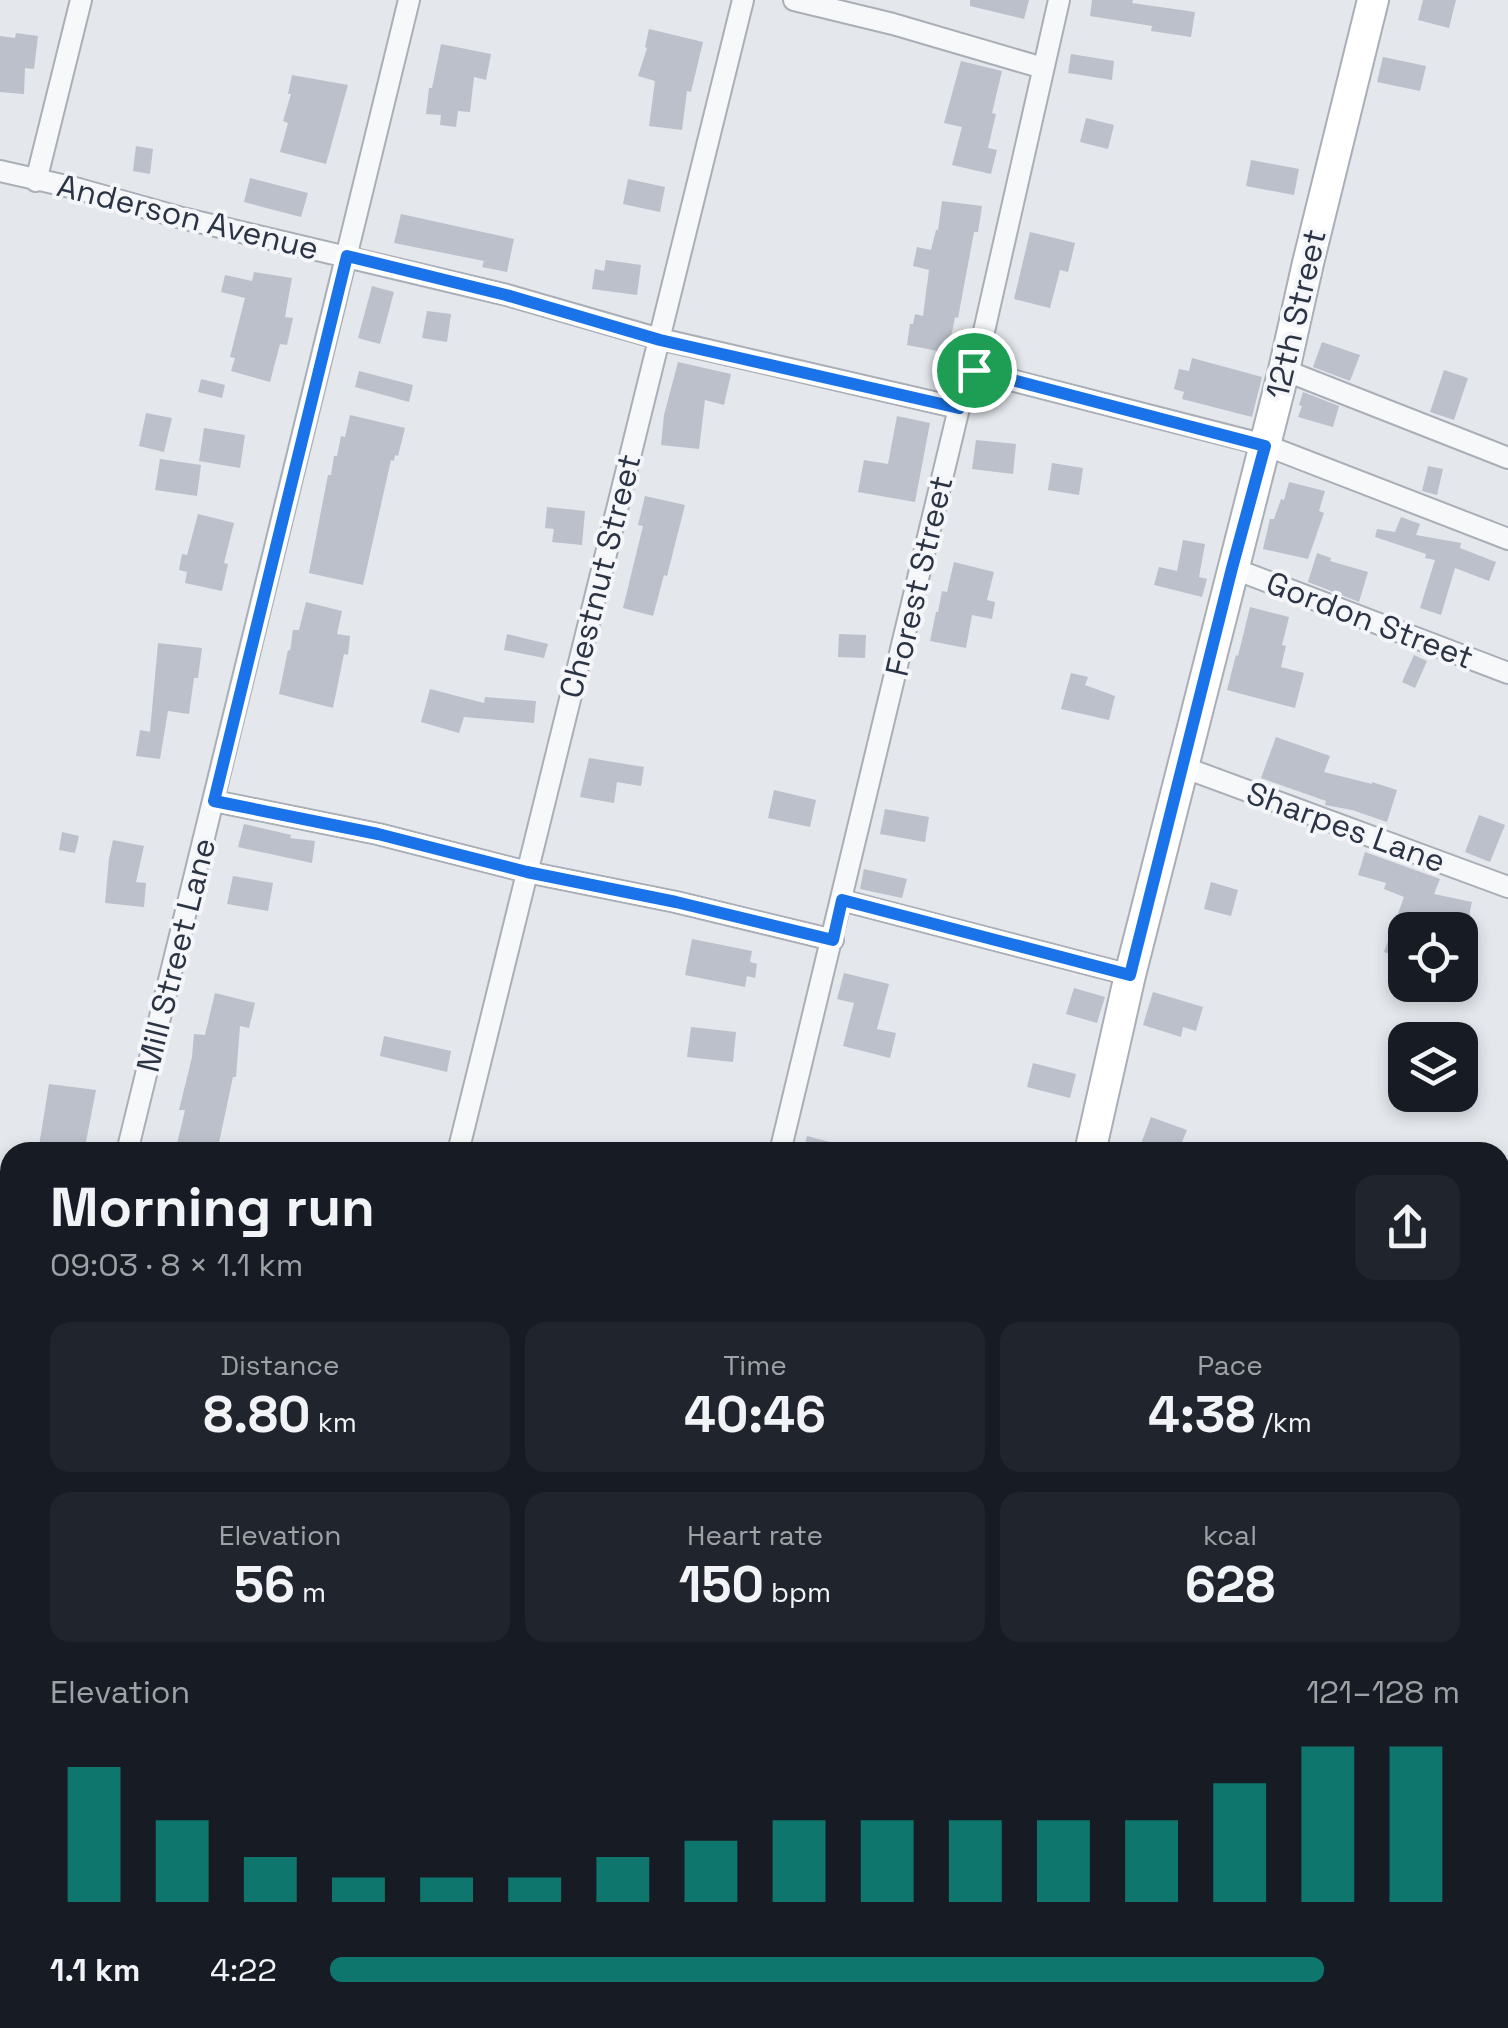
<!DOCTYPE html>
<meta charset="utf-8">
<style>
:root{--surface:#171b24;--page:#20242c;--text:#f1f3f6;--muted:#9ea1a6;--accent:#0f766e}
body{margin:0;font-family:"Space Grotesk",sans-serif;background:var(--page);color:var(--text);height:100vh;display:flex;flex-direction:column;font-size:38px;white-space:nowrap}
*{box-sizing:border-box;margin:0}
p{font-size:32px;color:var(--muted)}
.icon{flex:none;width:55px;height:55px;fill:none;stroke:currentColor;stroke-width:2;stroke-linecap:round;stroke-linejoin:round}
.map{position:relative;flex:1;overflow:hidden}
.sheet{position:absolute;left:0px;top:1142px;width:1510px;height:888px;display:flex;flex-direction:column;background:var(--surface);border-radius:30px 30px 0 0;box-shadow:0 5px 15px #0003}
.sheet>*{flex:none}
.fabs{position:absolute;left:1388px;top:912px;display:grid;gap:20px}
.fabs a{display:grid;place-items:center;width:90px;height:90px;border-radius:20px;background:var(--surface);box-shadow:0 5px 15px #0003;font-size:50px}
.pin{position:absolute;display:grid;place-items:center;width:85px;height:85px;color:#fff;margin:-42px;border:5px solid #fff;border-radius:50%;box-shadow:0 2px 10px #0007}
.round{display:grid;place-items:center;flex:none;width:105px;height:105px;border-radius:20px;background:var(--page)}
.headline{display:flex;align-items:center;justify-content:space-between;height:170px;padding:0 50px}
h1{font-size:55px;font-weight:800;line-height:75px}
.figures{display:grid;grid-template-columns:repeat(3,1fr);gap:15px;height:170px;padding:10px 50px}
.figures div{display:grid;align-content:center;border-radius:20px;background:var(--page);text-align:center}
.figures b{font-size:50px;font-weight:800}
.figures small{font-size:28px;font-weight:400}
.figures p{font-size:28px}
.chart{height:280px;padding:20px 50px}
.chart p{display:flex;justify-content:space-between}
.chart svg{width:100%;height:180px;margin-top:10px;stroke:var(--accent);stroke-width:6}
ul{padding:0 50px;list-style:none;font-size:32px}
li{display:grid;grid-template-columns:160px 120px 1fr;align-items:center;height:75px}
li i{height:25px;border-radius:12px;background:var(--accent)}
.map>svg:first-child{display:block}
</style>
<div class="map">
<svg width="1508" height="2028" viewBox="0 0 1508 2028">
<rect width="100%" height="100%" fill="#e4e7ec"/>
<path fill="#bbc0ca" d="M 970,0 L 1029,0 L 1024,19 L 970,6 Z
M 1092,0 L 1133,0 L 1132,3 L 1195,12 L 1191,37 L 1151,31 L 1152,26 L 1090,16 Z
M 1423,0 L 1456,0 L 1449,28 L 1418,20 Z
M 649,29 L 703,42 L 691,92 L 687,91 L 682,130 L 649,126 L 655,81 L 638,76 L 647,48 L 645,47 Z
M 16,33 L 38,36 L 34,69 L 25,68 L 24,94 L 0,92 L 0,36 L 15,38 Z
M 441,44 L 491,54 L 486,80 L 474,77 L 470,112 L 458,111 L 456,127 L 440,125 L 441,115 L 426,114 L 429,88 L 432,88 Z
M 1071,54 L 1114,61 L 1112,80 L 1068,73 Z
M 1383,57 L 1426,66 L 1420,91 L 1377,82 Z
M 961,61 L 1002,71 L 992,113 L 996,114 L 988,148 L 997,150 L 991,174 L 952,165 L 962,127 L 944,123 Z
M 292,75 L 348,85 L 326,164 L 280,152 L 288,123 L 283,121 L 291,94 L 288,94 Z
M 1086,118 L 1114,125 L 1108,149 L 1080,142 Z
M 136,146 L 153,149 L 150,174 L 133,171 Z
M 1251,160 L 1299,169 L 1294,195 L 1246,186 Z
M 250,178 L 308,193 L 301,217 L 244,202 Z
M 628,179 L 665,187 L 660,212 L 623,204 Z
M 942,201 L 982,206 L 978,232 L 974,232 L 958,318 L 955,317 L 948,353 L 907,345 L 910,324 L 913,324 L 915,314 L 923,316 L 929,270 L 913,266 L 917,247 L 931,250 L 936,230 L 938,230 Z
M 401,214 L 514,239 L 507,272 L 482,267 L 484,261 L 394,243 Z
M 1030,232 L 1075,243 L 1068,272 L 1060,270 L 1050,308 L 1014,299 Z
M 606,260 L 641,265 L 637,295 L 592,289 L 595,269 L 604,271 Z
M 254,272 L 292,278 L 285,317 L 293,318 L 287,345 L 280,344 L 270,382 L 231,371 L 235,358 L 230,357 L 245,298 L 221,292 L 225,275 L 252,281 Z
M 372,286 L 394,292 L 380,344 L 358,338 Z
M 427,311 L 451,314 L 447,342 L 422,338 Z
M 1322,342 L 1360,355 L 1350,381 L 1313,367 Z
M 1192,358 L 1262,377 L 1252,417 L 1182,399 L 1184,392 L 1174,389 L 1179,369 L 1189,371 Z
M 678,362 L 731,374 L 724,405 L 705,400 L 699,449 L 661,445 L 664,415 Z
M 1444,370 L 1468,378 L 1454,420 L 1430,412 Z
M 359,371 L 413,385 L 409,402 L 355,387 Z
M 201,379 L 225,385 L 222,398 L 198,392 Z
M 1303,392 L 1339,406 L 1333,427 L 1298,417 L 1302,406 L 1299,405 Z
M 146,413 L 172,418 L 164,452 L 139,446 Z
M 350,415 L 405,428 L 398,456 L 395,455 L 394,461 L 391,460 L 363,585 L 309,573 L 328,475 L 331,475 L 334,456 L 337,456 L 341,436 L 345,437 Z
M 897,416 L 930,423 L 915,502 L 858,492 L 864,460 L 888,464 Z
M 204,428 L 245,435 L 240,468 L 199,461 Z
M 976,440 L 1016,444 L 1013,474 L 972,469 Z
M 160,459 L 201,465 L 197,496 L 155,490 Z
M 1052,463 L 1083,468 L 1079,495 L 1048,490 Z
M 1428,466 L 1443,469 L 1437,495 L 1422,491 Z
M 1289,482 L 1325,491 L 1319,511 L 1324,513 L 1308,559 L 1263,549 L 1270,519 L 1274,519 L 1281,499 L 1284,500 Z
M 645,496 L 685,505 L 667,576 L 664,575 L 653,616 L 623,608 L 643,526 L 638,525 Z
M 547,507 L 585,511 L 582,545 L 552,542 L 554,529 L 545,528 Z
M 198,514 L 234,523 L 224,563 L 228,564 L 222,591 L 185,583 L 187,572 L 179,570 L 182,554 L 187,555 Z
M 1401,517 L 1420,524 L 1416,535 L 1461,543 L 1460,548 L 1496,562 L 1489,581 L 1455,568 L 1441,615 L 1420,608 L 1435,560 L 1425,558 L 1426,554 L 1375,537 L 1377,529 L 1395,532 Z
M 1183,540 L 1205,544 L 1199,577 L 1207,579 L 1202,597 L 1154,585 L 1159,567 L 1177,571 Z
M 1317,553 L 1331,558 L 1330,561 L 1368,572 L 1359,602 L 1308,582 Z
M 954,562 L 994,572 L 987,600 L 995,602 L 992,619 L 972,615 L 966,648 L 930,641 L 936,612 L 938,612 L 942,591 L 947,592 Z
M 306,602 L 342,611 L 337,634 L 350,636 L 348,655 L 344,654 L 333,708 L 279,694 L 288,650 L 290,651 L 293,630 L 299,630 Z
M 1250,607 L 1289,617 L 1282,645 L 1286,646 L 1281,667 L 1304,673 L 1295,708 L 1227,690 L 1236,655 L 1238,656 Z
M 507,634 L 548,644 L 544,658 L 504,650 Z
M 839,634 L 866,635 L 865,658 L 838,657 Z
M 158,643 L 202,648 L 198,678 L 194,678 L 189,714 L 168,711 L 160,759 L 136,756 L 140,730 L 150,732 Z
M 1414,655 L 1427,661 L 1415,688 L 1402,682 Z
M 1071,673 L 1088,677 L 1085,685 L 1115,696 L 1109,720 L 1061,709 Z
M 430,689 L 484,703 L 485,697 L 536,701 L 534,723 L 464,717 L 459,733 L 421,722 Z
M 1276,737 L 1330,756 L 1324,772 L 1372,784 L 1372,782 L 1397,790 L 1387,822 L 1352,810 L 1325,805 L 1326,801 L 1261,778 Z
M 589,758 L 644,767 L 641,786 L 617,782 L 614,803 L 580,797 Z
M 774,790 L 816,800 L 810,827 L 768,818 Z
M 885,809 L 929,817 L 925,842 L 880,834 Z
M 1479,815 L 1505,825 L 1490,862 L 1465,852 Z
M 244,824 L 291,835 L 290,838 L 315,841 L 312,863 L 238,847 Z
M 62,832 L 79,836 L 75,853 L 59,850 Z
M 113,840 L 144,846 L 136,882 L 146,883 L 144,907 L 105,903 L 109,859 Z
M 1365,852 L 1440,879 L 1434,894 L 1472,902 L 1466,930 L 1405,930 L 1405,960 L 1384,952 L 1404,897 L 1384,889 L 1386,883 L 1358,875 Z
M 864,869 L 907,879 L 902,898 L 860,889 Z
M 233,876 L 273,883 L 268,911 L 227,904 Z
M 1211,882 L 1238,890 L 1231,916 L 1204,909 Z
M 692,939 L 752,951 L 750,962 L 757,964 L 755,978 L 747,976 L 745,987 L 685,975 Z
M 844,973 L 889,984 L 877,1029 L 896,1033 L 890,1058 L 843,1046 L 854,1003 L 837,999 Z
M 1074,988 L 1105,997 L 1097,1023 L 1066,1014 Z
M 1153,992 L 1203,1007 L 1196,1031 L 1183,1027 L 1181,1037 L 1143,1025 Z
M 215,993 L 255,1003 L 249,1028 L 240,1026 L 236,1077 L 233,1077 L 217,1152 L 211,1152 L 177,1144 L 185,1110 L 179,1110 L 192,1057 L 194,1034 L 205,1035 Z
M 691,1027 L 736,1032 L 733,1062 L 687,1057 Z
M 384,1036 L 451,1051 L 447,1072 L 380,1056 Z
M 1033,1063 L 1076,1074 L 1070,1098 L 1027,1087 Z
M 49,1084 L 96,1090 L 84,1152 L 38,1152 Z
M 1151,1117 L 1187,1130 L 1178,1152 L 1138,1152 Z
M 807,1136 L 849,1147 L 849,1152 L 803,1152 Z"/>
<g fill="none" stroke-linecap="round" stroke-linejoin="round">
<defs>
<path id="street" d="M 794,0 L 893,24 L 1043,68
M 0,171 L 75,188 L 182,218 L 507,295 L 660,339 L 959,408
M 36,181 L 81,0
M 1284,370 L 1508,458
M 975,371 L 1265,445 L 1508,539
M 1232,568 L 1508,673
M 1183,767 L 1508,887
M 214,801 L 378,834 L 527,872 L 676,902 L 833,940
M 841,900 L 1130,975
M 127,1152 L 409,0
M 458,1152 L 743,0
M 780,1152 L 959,408 L 975,371 L 1059,0
M 0,1307 L 10,1310
M 0,1573 L 10,1543
M 1500,1755 L 1508,1762
M 167,2020 L 171,2028
M 470,2020 L 474,2028
M 780,2020 L 784,2028
M 1164,2020 L 1175,2028"/>
<path id="secondary" d="M 1090,1152 L 1130,975 L 1284,370 L 1308,263 L 1373,0
M 1500,1275 L 1508,1272
M 1500,1529 L 1508,1521
M 0,1846 L 10,1842
M 891,2028 L 893,2020
M 1000,2028 L 1008,2020"/>
</defs>
<use href="#street" stroke="#a9aeb7" stroke-width="24"/>
<use href="#secondary" stroke="#a9aeb7" stroke-width="34"/>
<use href="#street" stroke="#f7f8fa" stroke-width="20"/>
<use href="#secondary" stroke="#fff" stroke-width="30"/>
</g>
<g fill="none" stroke-linecap="round" stroke-linejoin="round">
<defs>
<path id="route" d="M 347,256 L 506,295 L 660,340 L 959,408 L 974,370 L 1265,446 L 1232,568 L 1130,975 L 842,900 L 833,940 L 676,902 L 527,872 L 378,834 L 214,801 Z"/>
</defs>
<use href="#route" stroke="#fff" stroke-width="20"/>
<use href="#route" stroke="#1a73e8" stroke-width="12"/>
</g>
<g text-anchor="middle" dominant-baseline="central" stroke-width="8" stroke-linejoin="round" paint-order="stroke">
<g font-size="32" fill="#2b3445" stroke="#f4f6f9">
<text transform="translate(188 217) rotate(14)">Anderson Avenue</text>
<text transform="translate(1296 314) rotate(-77)">12th Street</text>
<text transform="translate(600 576) rotate(-76)">Chestnut Street</text>
<text transform="translate(919 576) rotate(-77)">Forest Street</text>
<text transform="translate(1370 620) rotate(21)">Gordon Street</text>
<text transform="translate(1346 827) rotate(20)">Sharpes Lane</text>
<text transform="translate(176 955) rotate(-76)">Mill Street Lane</text>
</g>
</g>
</svg>
<div class="fabs">
<a><svg class="icon" aria-label="locate" viewBox="0 0 24 24"><circle cx="12" cy="12" r="6"/><path d="M12 2v4M12 18v4M2 12h4M18 12h4"/></svg></a>
<a><svg class="icon" aria-label="layers" viewBox="0 0 24 24"><path d="M12 4l9 5-9 5-9-5zM3 14l9 5 9-5"/></svg></a>
</div>
<div class="pin" style="left:974px;top:370px;background:#1e9e55"><svg class="icon" aria-label="arrive" viewBox="0 0 24 24"><path d="M6 21V4h12l-3 4 3 4H6"/></svg></div>
<section class="sheet">
<div class="headline"><div><h1>Morning run</h1><p>09:03 · 8 × 1.1 km</p></div><a class="round"><svg class="icon" aria-label="share" viewBox="0 0 24 24"><path d="M12 15V3M7 8l5-5 5 5M5 13v7h14v-7"/></svg></a></div>
<div class="figures">
<div><p>Distance</p><b>8.80<small> km</small></b></div>
<div><p>Time</p><b>40:46</b></div>
<div><p>Pace</p><b>4:38<small> /km</small></b></div>
</div>
<div class="figures">
<div><p>Elevation</p><b>56<small> m</small></b></div>
<div><p>Heart rate</p><b>150<small> bpm</small></b></div>
<div><p>kcal</p><b>628</b></div>
</div>
<div class="chart"><p><span>Elevation</span>121–128 m</p>
<svg viewBox="0 0 160 44" preserveAspectRatio="none"><path d="M5 44V11M15 44V24M25 44V33M35 44V38M45 44V38M55 44V38M65 44V33M75 44V29M85 44V24M95 44V24M105 44V24M115 44V24M125 44V24M135 44V15M145 44V6M155 44V6"/></svg>
</div>
<ul>
<li><b>1.1 km</b>4:22<i style="width:88%"></i></li>
</ul>
</section>
</div>
